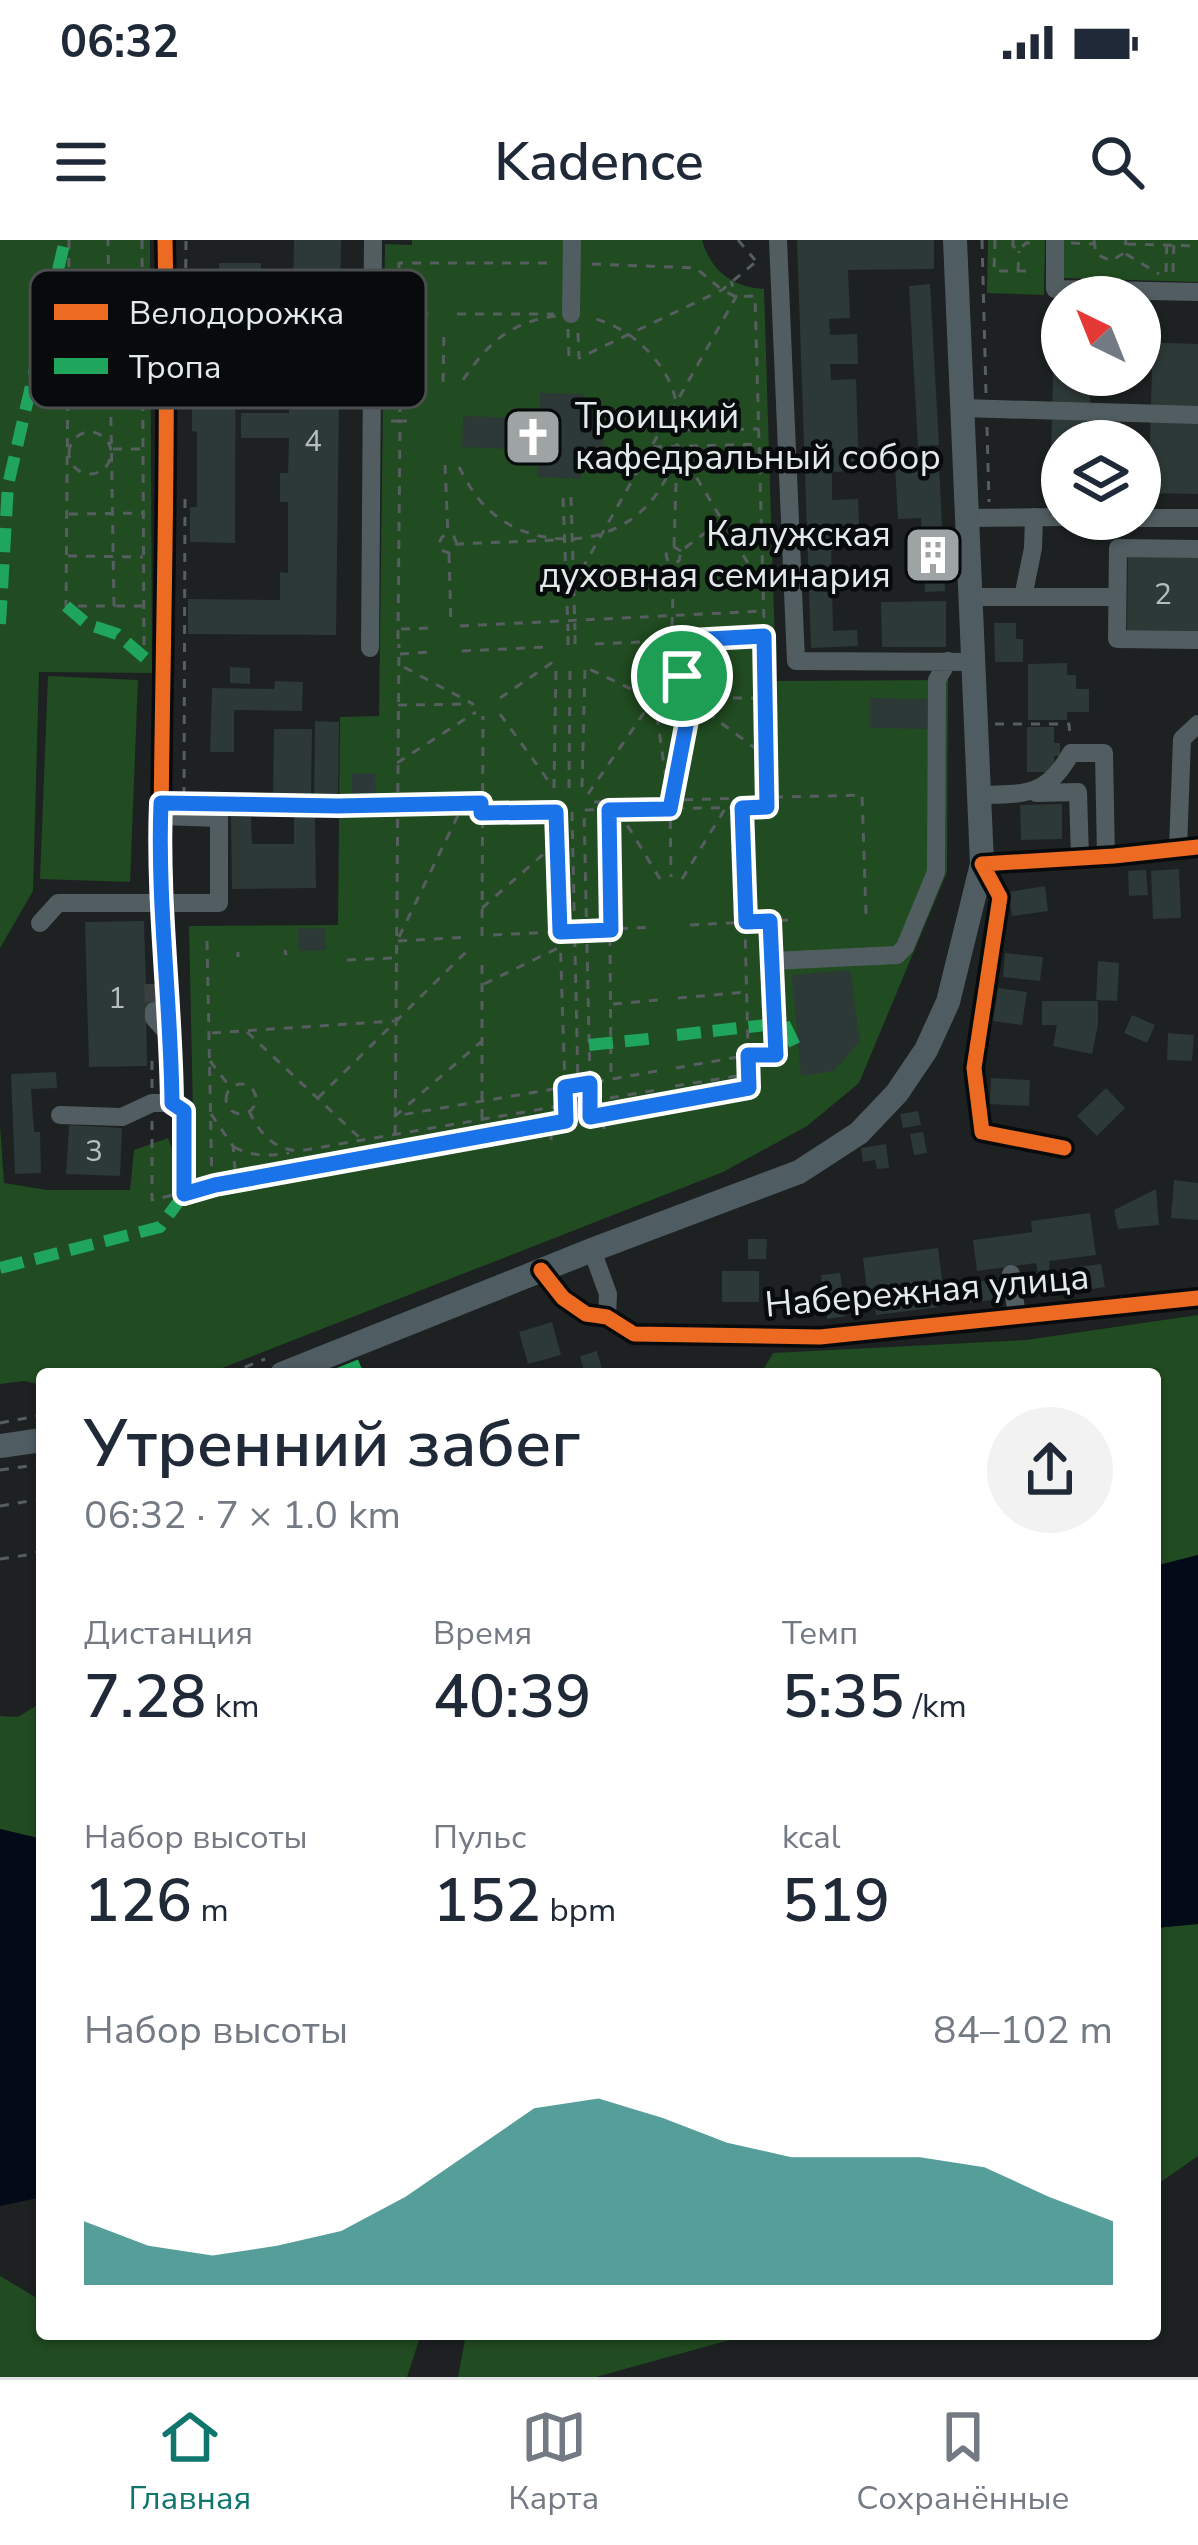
<!DOCTYPE html>
<html lang="ru">
<meta charset="utf-8">
<style>
:root{--surface:#fff;--page:#f2f2f3;--text:#1f2937;--muted:#747a83;--line:#e0e1e3;--accent:#0f766e}
body{margin:0;font-family:"Nunito Sans",sans-serif;background:var(--page);color:var(--text);height:100vh;display:flex;flex-direction:column;font-size:45px;white-space:nowrap}
*{box-sizing:border-box;margin:0}
p{font-size:39px;color:var(--muted)}
.icon{flex:none;width:66px;height:66px;fill:none;stroke:currentColor;stroke-width:2;stroke-linecap:round;stroke-linejoin:round}
.map{position:relative;flex:1;overflow:hidden}
.drawer{position:absolute;left:36px;top:1128px;width:1125px;height:972px;display:flex;flex-direction:column;background:var(--surface);border-radius:12px;box-shadow:0 3px 9px #0004}
.drawer>*{flex:none}
.needle{width:78px;rotate:317deg}
.tools{position:absolute;left:1041px;top:36px;display:grid;gap:24px}
.tools a{display:grid;place-items:center;width:120px;height:120px;border-radius:50%;background:var(--surface);box-shadow:0 3px 9px #0004;font-size:60px}
.pin{position:absolute;display:grid;place-items:center;width:102px;height:102px;color:#fff;margin:-51px;border:6px solid #fff;border-radius:50%;box-shadow:0 3px 12px #0007}
.round{display:grid;place-items:center;flex:none;width:126px;height:126px;border-radius:63px;background:var(--page)}
.overview{display:flex;align-items:center;justify-content:space-between;height:204px;padding:0 48px}
h1{font-size:66px;font-weight:600;line-height:90px}
.metrics{display:grid;grid-template-columns:repeat(3,1fr);gap:18px;height:204px;padding:12px 48px}
.metrics div{display:grid;align-content:center}
.metrics b{font-size:60px;font-weight:600}
.metrics small{font-size:33px;font-weight:400}
.metrics p{font-size:33px}
.chart{height:336px;padding:24px 48px}
.chart p{display:flex;justify-content:space-between}
.chart svg{width:100%;height:216px;margin-top:12px;fill:var(--accent);opacity:.7}
.status{display:flex;justify-content:space-between;align-items:center;height:84px;padding:0 60px;background:var(--surface);direction:ltr}
.status svg{height:33px;fill:currentColor}
header{display:flex;justify-content:space-between;align-items:center;height:156px;padding:0 48px;background:var(--surface);font-size:54px;font-weight:600}
.dock{display:flex;justify-content:space-around;align-items:center;height:168px;border-top:3px solid var(--line);background:var(--surface);font-size:33px;color:var(--muted)}
.dock a{display:grid;justify-items:center;gap:6px}
.dock .selected{color:var(--accent)}
.map>svg:first-child{display:block}
</style>
<div class="status"><b>06:32</b><svg viewBox="0 0 49 12"><path d="M0 12V9h3v3zM5 12V6h3v6zM10 12V3h3v9zM15 12V0h3v12zM26 1h20v11H26zM47 4h2v5h-2z"/></svg></div>
<header><svg class="icon" aria-label="menu" viewBox="0 0 24 24"><path d="M4 6h16M4 12h16M4 18h16"/></svg>Kadence<svg class="icon" aria-label="search" viewBox="0 0 24 24"><circle cx="10" cy="10" r="6"/><path d="M15 15l6 6"/></svg></header>
<div class="map">
<svg width="1198" height="2137" viewBox="0 0 1198 2137">
<rect width="100%" height="100%" fill="#1d2121"/>
<path fill="#214b21" d="M 0,0 L 150,0 L 152,433 L 39,432 L 33,651 L 0,708 Z
M 412,0 L 702,0 C 711,31 732,47 764,49 L 776,441 L 948,440 L 947,632 L 859,843 L 807,886 L 723,932 L 207,1134 L 42,1134 L 42,1145 L 24,1141 L 0,1144 L 0,885 L 4,943 L 47,950 L 130,950 L 134,910 L 168,898 L 195,966 L 189,686 L 338,685 L 340,477 L 379,476 L 385,4 L 412,5 Z
M 988,0 L 1045,0 L 1044,55 L 987,53 Z
M 1064,0 L 1198,0 L 1198,42 L 1062,38 Z
M 48,436 L 138,440 L 130,642 L 40,639 Z
M 1198,1075 L 1198,1315 L 1155,1326 L 1155,1134 L 761,1134 L 773,1113 L 1026,1100 Z
M 42,1462 L 42,1599 L 0,1589 L 0,1476 L 18,1477 Z
M 1198,1684 L 1198,1916 L 1155,1946 L 1155,1688 Z
M 0,2036 L 42,2061 L 42,2094 L 421,2094 L 407,2137 L 0,2137 Z
M 466,2094 L 751,2094 L 596,2137 L 458,2137 Z"/>
<path fill="#030b19" d="M 1198,1315 L 1198,1684 L 1155,1688 L 1155,1326 Z
M 0,1589 L 42,1599 L 42,1957 L 0,1966 Z"/>
<path fill="#2c3936" d="M 294,0 L 341,0 L 336,395 L 188,394 L 188,359 L 280,360 L 280,332 L 288,333 L 288,262 L 280,262 L 280,233 L 288,233 L 289,198 L 241,198 L 241,173 L 289,173 L 289,168 L 299,169 L 299,108 L 292,108 Z
M 797,0 L 934,0 L 934,29 L 848,30 L 850,78 L 829,79 L 830,95 L 857,94 L 858,124 L 830,124 L 831,140 L 856,139 L 859,231 L 832,232 L 832,260 L 858,259 L 860,302 L 831,303 L 833,391 L 857,390 L 858,406 L 811,408 Z
M 219,23 L 261,23 L 261,44 L 219,43 Z
M 930,44 L 939,205 L 918,206 L 909,46 Z
M 192,54 L 236,54 L 235,303 L 190,302 L 190,267 L 197,267 L 197,192 L 192,191 L 192,157 L 197,157 L 197,86 L 192,86 Z
M 1054,101 L 1062,101 L 1062,135 L 1091,135 L 1089,201 L 1062,201 L 1062,251 L 1050,251 Z
M 1140,102 L 1198,104 L 1198,254 L 1140,253 L 1140,203 L 1150,203 L 1152,129 L 1140,129 Z
M 540,153 L 584,154 L 583,173 L 596,176 L 604,187 L 604,203 L 596,217 L 582,220 L 581,239 L 537,237 L 538,219 L 511,218 L 511,209 L 462,207 L 463,176 L 514,178 L 514,168 L 540,169 Z
M 939,224 L 945,351 L 925,352 L 921,278 L 898,279 L 895,226 Z
M 1128,316 L 1198,318 L 1198,391 L 1127,390 Z
M 946,361 L 946,407 L 882,407 L 881,362 Z
M 994,383 L 1016,383 L 1016,399 L 1023,399 L 1023,422 L 995,422 Z
M 1067,423 L 1067,435 L 1076,435 L 1076,449 L 1089,449 L 1089,472 L 1067,472 L 1067,480 L 1028,480 L 1028,424 Z
M 230,427 L 250,428 L 250,444 L 230,443 Z
M 275,441 L 303,442 L 302,471 L 234,470 L 234,512 L 210,512 L 212,448 L 274,449 Z
M 870,458 L 934,459 L 934,489 L 870,488 Z
M 315,481 L 339,482 L 338,563 L 314,563 Z
M 1027,487 L 1054,487 L 1054,503 L 1060,503 L 1060,516 L 1054,516 L 1054,532 L 1027,532 Z
M 274,489 L 312,489 L 311,560 L 273,560 Z
M 375,533 L 376,561 L 352,561 L 352,534 Z
M 1062,564 L 1062,599 L 1021,600 L 1020,565 Z
M 294,575 L 315,575 L 316,648 L 232,649 L 231,577 L 251,577 L 252,604 L 294,604 Z
M 1179,629 L 1181,678 L 1153,679 L 1151,631 Z
M 1146,630 L 1148,655 L 1129,656 L 1128,631 Z
M 1045,646 L 1048,671 L 1012,676 L 1008,652 Z
M 144,681 L 146,744 L 158,744 L 159,771 L 146,772 L 147,826 L 89,827 L 85,682 Z
M 325,688 L 326,710 L 299,711 L 298,689 Z
M 1005,713 L 1043,717 L 1040,741 L 1003,737 Z
M 1098,721 L 1119,723 L 1117,761 L 1096,760 Z
M 850,730 L 860,801 L 834,831 L 801,836 L 792,735 Z
M 998,748 L 1027,752 L 1022,785 L 993,781 Z
M 1042,761 L 1098,761 L 1098,785 L 1092,814 L 1053,806 L 1057,785 L 1042,785 Z
M 1132,775 L 1155,785 L 1147,803 L 1124,793 Z
M 1168,793 L 1194,795 L 1192,821 L 1167,820 Z
M 56,832 L 57,848 L 31,849 L 34,892 L 40,892 L 41,933 L 15,934 L 11,834 Z
M 991,838 L 1030,840 L 1029,866 L 990,864 Z
M 1106,848 L 1125,868 L 1097,896 L 1077,876 Z
M 918,871 L 921,885 L 903,888 L 900,874 Z
M 69,885 L 122,888 L 120,936 L 66,934 Z
M 923,892 L 927,913 L 914,915 L 910,894 Z
M 886,904 L 889,928 L 877,929 L 875,920 L 863,922 L 861,908 Z
M 1174,940 L 1198,943 L 1198,980 L 1171,978 Z
M 1156,949 L 1159,985 L 1118,989 L 1114,970 Z
M 1090,973 L 1096,1015 L 1049,1021 L 1050,1032 L 1038,1034 L 1036,1023 L 977,1031 L 973,1000 L 1032,992 L 1031,981 Z
M 748,999 L 767,999 L 766,1019 L 748,1019 Z
M 938,1008 L 944,1055 L 938,1056 L 939,1067 L 876,1075 L 875,1064 L 869,1065 L 863,1018 Z
M 1101,1024 L 1105,1047 L 1067,1053 L 1065,1040 L 1072,1039 L 1070,1028 Z
M 722,1031 L 759,1031 L 759,1062 L 722,1062 Z
M 840,1033 L 846,1076 L 827,1079 L 821,1035 Z
M 999,1039 L 1001,1059 L 966,1063 L 964,1043 Z
M 552,1082 L 561,1115 L 528,1124 L 519,1092 Z
M 597,1111 L 602,1129 L 585,1134 L 580,1116 Z"/>
<g fill="none" stroke-linecap="round" stroke-linejoin="round">
<path stroke="#3b3f3f" stroke-width="18" stroke-dasharray="18 9" stroke-linecap="butt" d="M 153,744 L 154,771"/>
<path stroke="#565e60" stroke-width="3" stroke-dasharray="9 9" stroke-linecap="butt" d="M 69,0 L 66,366 L 114,366 L 108,0
M 142,0 L 144,406
M 738,0 L 755,20
M 982,0 L 986,154
M 995,0 L 994,31 L 1035,31
M 1013,0 L 1013,6 L 1019,10 L 1026,3 L 1038,3
M 1094,0 L 1096,14 L 1111,21 L 1124,13 L 1126,0
M 1071,3 L 1094,4
M 1127,4 L 1198,6
M 1126,14 L 1159,34
M 592,24 L 696,28 L 722,50 L 736,57 L 755,56 L 764,382
M 1018,31 L 1019,11
M 1166,32 L 1167,0
M 1173,32 L 1174,0
M 71,46 L 151,50
M 401,74 L 429,74
M 457,74 L 554,74
M 568,89 L 569,117
M 578,93 L 579,118 L 722,50 L 758,20
M 70,97 L 109,95
M 185,100 L 186,0
M 112,124 L 150,123
M 463,140 C 488,103 510,82 556,76
M 443,142 L 444,90
M 70,143 L 108,142
M 391,181 L 400,181 L 399,23 L 552,23
M 987,187 L 989,262
M 663,190 L 759,189
M69 213a21 21 0 1 1 42 0a21 21 0 1 1-42 0Z
M 653,207 L 758,204
M 678,207 L 763,348
M 113,209 L 140,209
M 445,225 L 448,294
M 459,227 C 466,240 473,254 485,266 C 524,306 594,311 638,274 C 679,240 692,175 663,130 C 645,103 621,85 589,77
M 571,257 L 575,390
M 563,258 L 568,391
M 69,274 L 143,273
M 457,304 L 454,297 L 448,294 L 442,297 L 439,303 L 441,310 L 449,313 L 453,311 L 457,304 L 555,300
M 674,306 L 677,213
M 681,311 L 674,307 L 668,309 L 666,315 L 668,321 L 674,323 L 679,321 L 681,311 L 721,281
M 449,314 L 451,386
M 68,316 L 143,317
M 573,345 L 736,57 L 731,41
M 116,366 L 142,366
M 460,386 L 764,371
M 672,386 L 674,325
M 401,389 L 430,388
M 575,395 L 575,405
M 568,396 L 568,406
M 398,399 L 400,181 L 416,181
M 595,404 L 761,397
M 462,411 L 547,407
M 400,414 L 431,412
M648 458a24 24 0 1 1 48 0a24 24 0 1 1-48 0Z
M 650,454 L 671,454 L 672,391
M 500,458 L 553,422
M 697,458 L 765,458
M 674,463 L 694,463 L 763,514
M 398,465 L 473,464 L 400,425
M 500,474 L 553,547
M 657,476 L 669,560 L 688,475
M 995,484 L 1069,484 L 1070,496
M 397,523 L 476,472
M 582,547 L 585,427 L 648,457
M 554,548 L 556,428
M 569,548 L 570,428
M 588,554 L 648,467
M 184,556 L 185,254
M 594,562 L 862,555 L 866,674
M 670,562 L 671,637
M 229,564 L 338,566 L 545,562
M 618,570 L 660,639
M 609,571 L 611,837
M 572,572 L 578,845
M 481,573 L 556,572 L 565,847 L 395,876 L 482,801
M 682,639 L 725,569
M 482,668 L 556,603
M 770,681 L 771,704
M 690,685 L 788,680
M 493,695 L 654,687
M 482,696 L 483,476
M 399,697 L 463,565
M 207,701 L 212,946 L 551,884
M 398,701 L 468,697
M 285,710 L 286,715
M 238,717 L 238,712
M 347,720 L 393,718
M 484,744 L 560,707
M 678,758 L 747,752
M 613,764 L 658,760
M 247,792 L 362,900
M 212,793 L 394,781
M 210,821 L 230,847
M 676,828 L 749,815 L 776,815 L 772,737
M 657,831 L 590,843 L 584,570 L 767,567 L 764,386
M226 859a15 15 0 1 1 30 0a15 15 0 1 1-30 0Z
M 675,846 L 749,834
M 152,848 L 152,815
M 318,858 L 469,709
M 592,861 L 657,850
M 249,871 C 260,894 273,909 299,911 L 565,865
M 211,874 L 233,906 L 236,941
M 603,875 L 749,848 L 742,568
M 184,878 L 184,953
M 482,878 L 482,719
M 152,881 L 152,960 L 215,945
M 551,900 L 551,884 L 566,881 L 565,847 L 590,843 L 590,877 L 603,875 L 604,889
M 234,907 C 253,917 269,916 289,913
M 395,912 L 399,404
M 228,1134 L 265,1119
M 0,1183 L 42,1175
M 0,1230 L 42,1224
M 0,1266 L 42,1259
M 0,1319 L 34,1314 L 42,1309"/>
<path stroke="#515d61" stroke-width="18" d="M 778,0 L 796,421 L 973,422
M 1055,0 L 1055,49 L 1198,52
M 571,74 L 572,0
M 963,168 L 1198,175
M 968,278 L 1062,277
M 1140,278 L 1198,278
M 1198,309 L 1118,308 L 1117,399 L 1198,400
M 971,357 L 1117,357
M 1023,357 L 1033,308 L 1034,277
M 370,408 L 373,0
M 1036,553 L 1078,552 L 1080,618
M 979,555 C 1024,554 1047,557 1071,513 L 1104,513 L 1106,617
M 1178,609 L 1182,499 L 1198,484
M 40,683 L 58,663 L 219,663 L 219,578 L 161,576
M 772,721 L 897,715 L 905,707 L 936,632 L 937,440 L 948,421
M 154,771 L 154,778 L 172,798
M 60,875 L 122,877 L 152,863 L 172,863 C 172,768 160,674 161,579 C 163,386 169,193 165,0
M 1064,908 L 982,892 L 974,828 L 1000,657 L 982,624 L 1114,616 L 1198,607
M 592,1010 L 608,1054 L 607,1077
M 541,1030 L 563,1058 L 586,1074 L 607,1077 L 634,1094 L 820,1097 L 1198,1058
M 1011,1034 L 1017,1076"/>
<path stroke="#4f5d62" stroke-width="24" d="M 282,1134 L 592,1010 L 799,932 L 859,893 L 897,853 L 926,810 L 948,762 L 982,624 L 955,0
M 0,1206 L 42,1200"/>
<path stroke="#20a55d" stroke-width="12" stroke-dasharray="24 12" stroke-linecap="butt" d="M 66,366 L 87,384 L 117,394 L 145,418
M 0,384 L 8,245 L 65,0
M 677,795 L 784,783 L 799,814
M 589,805 L 657,798
M 0,1028 L 160,987 L 184,954
M 338,1134 L 370,1121"/>
<defs>
<path id="cycleway" d="M 165,0 C 169,193 163,386 161,579 C 160,674 172,768 172,863
M 1064,908 L 982,892 L 974,828 L 1000,657 L 982,624 L 1114,616 L 1198,607
M 541,1030 L 563,1058 L 586,1074 L 607,1077 L 634,1094 L 820,1097 L 1198,1058"/>
</defs>
<use href="#cycleway" stroke="#080b0b" stroke-width="22"/>
<use href="#cycleway" stroke="#ed6a23" stroke-width="15"/>
</g>
<g fill="none" stroke-linecap="round" stroke-linejoin="round">
<defs>
<path id="route" d="M 764,396 L 767,567 L 742,568 L 746,682 L 770,681 L 776,815 L 748,815 L 749,848 L 590,877 L 590,843 L 565,847 L 566,881 L 215,945 L 184,954 L 184,871 L 172,863 C 171,763 157,663 161,563 L 338,566 L 481,563 L 481,573 L 556,572 L 560,692 L 611,690 L 609,570 L 670,569 L 688,475 C 701,457 693,438 671,434 L 672,401 Z"/>
</defs>
<use href="#route" stroke="#fff" stroke-width="24"/>
<use href="#route" stroke="#1a73e8" stroke-width="15"/>
</g>
<defs>
<symbol id="church-square" viewBox="-11 -11 22 22"><rect x="-9" y="-9" width="18" height="18" rx="4" fill="#9ea3a3" stroke="#080b0b"/><path d="M-1.2-6h2.4v3.5h3.3v2.4h-3.3V6h-2.4V-.1h-3.3v-2.4h3.3Z" fill="#fff"/></symbol>
<symbol id="building-square" viewBox="-11 -11 22 22"><rect x="-9" y="-9" width="18" height="18" rx="4" fill="#9ea3a3" stroke="#080b0b"/><path d="M-4-6H4V6H1V3H-1V6H-4ZM-2.5-4.3h1.7v1.8h-1.7ZM.8-4.3h1.7v1.8H.8ZM-2.5-1h1.7V.8h-1.7ZM.8-1h1.7V.8H.8Z" fill="#fff"/></symbol>
</defs>
<g fill-rule="evenodd">
<use href="#church-square" x="500" y="164" width="66" height="66"/>
<use href="#building-square" x="900" y="282" width="66" height="66"/>
</g>
<g text-anchor="middle" dominant-baseline="central" stroke-width="9" stroke-linejoin="round" paint-order="stroke">
<g font-size="30" fill="#b6bdbc">
<text x="313" y="201">4</text>
<text x="1163" y="354">2</text>
<text x="117" y="758">1</text>
<text x="94" y="911">3</text>
</g>
<g font-size="36" fill="#e4e9e9" stroke="#080b0b" text-anchor="start">
<text x="575" y="176">Троицкий<tspan x="575" dy="41">кафедральный собор</tspan></text>
<text x="891" y="294" text-anchor="end">Калужская<tspan x="891" dy="41">духовная семинария</tspan></text>
</g>
<g font-size="36" fill="#e4e9e9" stroke="#080b0b">
<text transform="translate(927 1051) rotate(-5)">Набережная улица</text>
</g>
</g>
<rect x="30" y="30" width="396" height="138" rx="18" fill="#080b0b" stroke="#4a4e4e" stroke-width="3"/>
<rect x="54" y="64" width="54" height="16" fill="#ed6a23"/>
<rect x="54" y="118" width="54" height="16" fill="#20a55d"/>
<g font-size="33" fill="#e4e9e9">
<text x="129" y="84">Велодорожка</text>
<text x="129" y="138">Тропа</text>
</g>
</svg>
<div class="tools">
<a><svg class="needle" viewBox="-14 -14 28 28"><path d="M0-13l5 13h-10z" fill="#e53935"/><path d="M0 13l5-13h-10z" fill="#747a83"/></svg></a>
<a><svg class="icon" aria-label="layers" viewBox="0 0 24 24"><path d="M12 4l9 5-9 5-9-5zM3 14l9 5 9-5"/></svg></a>
</div>
<div class="pin" style="left:682px;top:436px;background:#1e9e55"><svg class="icon" aria-label="arrive" viewBox="0 0 24 24"><path d="M6 21V4h12l-3 4 3 4H6"/></svg></div>
<section class="drawer">
<div class="overview"><div><h1>Утренний забег</h1><p>06:32 · 7 × 1.0 km</p></div><a class="round"><svg class="icon" aria-label="share" viewBox="0 0 24 24"><path d="M12 15V3M7 8l5-5 5 5M5 13v7h14v-7"/></svg></a></div>
<div class="metrics">
<div><p>Дистанция</p><b>7.28<small> km</small></b></div>
<div><p>Время</p><b>40:39</b></div>
<div><p>Темп</p><b>5:35<small> /km</small></b></div>
</div>
<div class="metrics">
<div><p>Набор высоты</p><b>126<small> m</small></b></div>
<div><p>Пульс</p><b>152<small> bpm</small></b></div>
<div><p>kcal</p><b>519</b></div>
</div>
<div class="chart"><p><span>Набор высоты</span>84–102 m</p>
<svg viewBox="0 0 160 44" preserveAspectRatio="none"><path d="M0 44V31L10 36L20 38L30 36L40 33L50 26L60 17L70 8L80 6L90 10L100 15L110 18L120 18L130 18L140 20L150 26L160 31V44z"/></svg>
</div>
</section>
</div>
<nav class="dock">
<a class="selected"><svg class="icon" aria-label="home" viewBox="0 0 24 24"><path d="M3 11l9-7 9 7M6 9v11h12V9"/></svg>Главная</a>
<a><svg class="icon" aria-label="map" viewBox="0 0 24 24"><path d="M3 6l6-2 6 2 6-2v14l-6 2-6-2-6 2zM9 4v14M15 6v14"/></svg>Карта</a>
<a><svg class="icon" aria-label="saved" viewBox="0 0 24 24"><path d="M7 4h10v16l-5-4-5 4z"/></svg>Сохранённые</a>
</nav>
